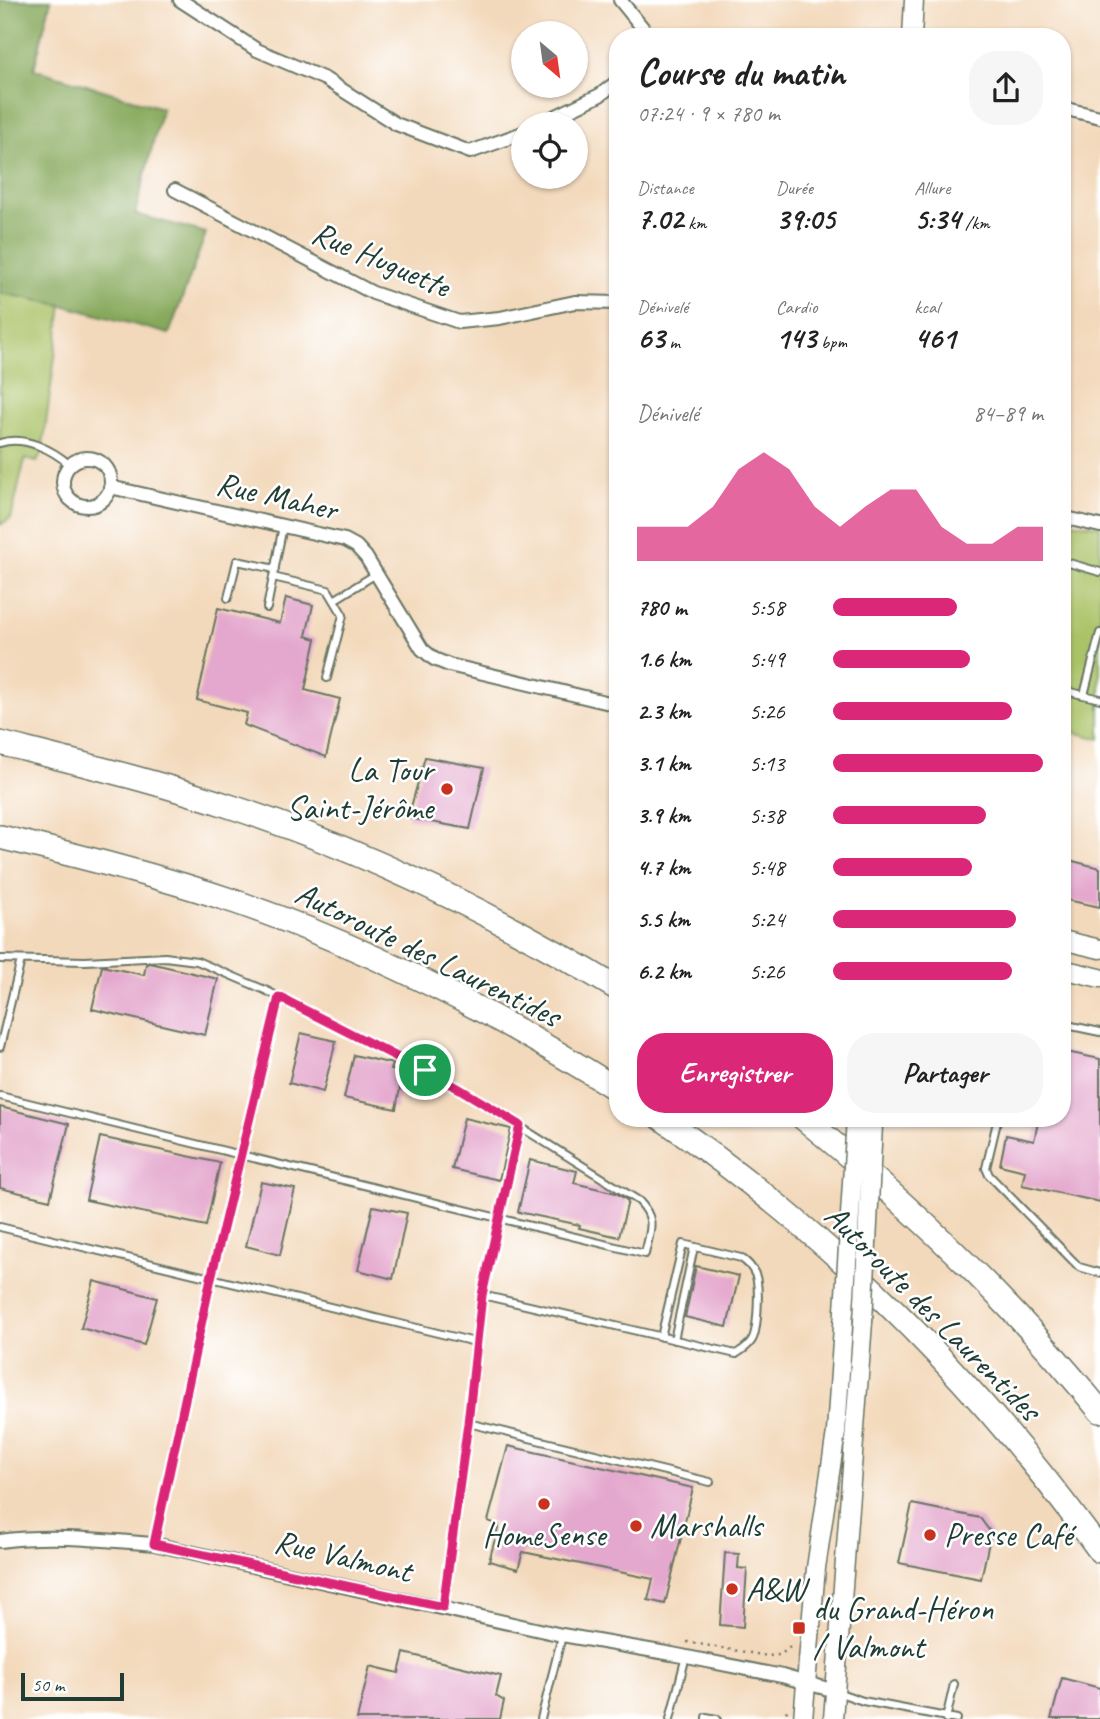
<!DOCTYPE html>
<html lang="fr">
<meta charset="utf-8">
<style>
:root{--surface:#fff;--page:#f6f6f6;--text:#222;--muted:#767676;--accent:#db2777}
body{margin:0;font-family:Caveat,sans-serif;background:var(--page);color:var(--text);height:100vh;display:flex;flex-direction:column;font-size:26px;white-space:nowrap}
*{box-sizing:border-box;margin:0}
p{font-size:23px;color:var(--muted)}
.icon{flex:none;width:38px;height:38px;fill:none;stroke:currentColor;stroke-width:2;stroke-linecap:round;stroke-linejoin:round}
.map{position:relative;flex:1;overflow:hidden}
.panel{position:absolute;left:609px;top:28px;width:462px;height:1099px;display:flex;flex-direction:column;background:var(--surface);border-radius:28px;box-shadow:0 2px 5px #0004}
.panel>*{flex:none}
.needle{width:46px;rotate:151deg}
.tools{position:absolute;left:511px;top:21px;display:grid;gap:14px}
.tools a{display:grid;place-items:center;width:77px;height:77px;border-radius:50%;background:var(--surface);box-shadow:0 2px 5px #0004;font-size:35px}
.scale{position:absolute;left:21px;bottom:18px;width:103px;box-sizing:border-box;padding-left:7px;border:4px solid #1f3d34;border-top:0;font-size:19px;line-height:24px;white-space:nowrap;color:#1f3d34;-webkit-text-stroke:5px #fff;paint-order:stroke}
.pin{position:absolute;display:grid;place-items:center;width:60px;height:60px;color:#fff;margin:-30px;border:4px solid #fff;border-radius:50%;box-shadow:0 2px 7px #0007}
.round{display:grid;place-items:center;flex:none;width:74px;height:74px;border-radius:28px;background:var(--page)}
.headline{display:flex;align-items:center;justify-content:space-between;height:119px;padding:0 28px}
h1{font-size:38px;font-weight:700;line-height:52px}
.stats{display:grid;grid-template-columns:repeat(3,1fr);gap:10px;height:119px;padding:7px 28px}
.stats div{display:grid;align-content:center}
.stats b{font-size:30px;font-weight:700}
.stats small{font-size:19px;font-weight:400}
.stats p{font-size:19px}
.chart{height:196px;padding:14px 28px}
.chart p{display:flex;justify-content:space-between}
.chart svg{width:100%;height:126px;margin-top:7px;fill:var(--accent);opacity:.7}
.primary-button{display:flex;gap:14px;margin-top:auto;padding:14px 28px}
.primary-button a{flex:1;height:80px;border-radius:28px;background:var(--accent);color:#fff;font-size:28px;font-weight:700;line-height:80px;text-align:center}
.primary-button a+a{background:var(--page);color:var(--text)}
ul{padding:0 28px;list-style:none;font-size:23px}
li{display:grid;grid-template-columns:112px 84px 1fr;align-items:center;height:52px}
li i{height:18px;border-radius:9px;background:var(--accent)}
.map>svg:first-child{display:block}
</style>
<div class="map">
<svg width="1100" height="1719" viewBox="0 0 1100 1719">
<rect width="100%" height="100%" fill="#fff"/>
<filter id="ink" filterUnits="userSpaceOnUse"><feTurbulence type="fractalNoise" baseFrequency=".0143" numOctaves="2"/><feDisplacementMap in="SourceGraphic" scale="14" xChannelSelector="R" yChannelSelector="G"/><feConvolveMatrix kernelMatrix="1 2 1 2 8 2 1 2 1" color-interpolation-filters="sRGB"/></filter>
<filter id="wash" filterUnits="userSpaceOnUse"><feTurbulence type="fractalNoise" baseFrequency=".00686" numOctaves="4" result="noise"/><feDisplacementMap in="SourceGraphic" scale="28" xChannelSelector="R" yChannelSelector="G"/><feGaussianBlur stdDeviation="1.57" result="paint"/><feColorMatrix in="noise" values="0 0 0 0 0 0 0 0 0 0 0 0 0 0 0 0 0 1.4 0 .05"/><feComposite in="paint" operator="in"/></filter>
<g filter="url(#wash)">
<rect width="100%" height="100%" fill="#f3d9bb"/>
<path fill="#aac368" stroke="#64804e" stroke-width="2" d="M 0,293 L 62,305 L 42,452 L 37,462 L 25,459 L 11,518 L 0,525 Z
M 1062,521 L 1100,526 L 1100,739 L 1062,729 Z"/>
<path fill="#87a95c" stroke="#537348" stroke-width="2" d="M 0,0 L 51,0 L 34,69 L 162,108 L 135,214 L 206,233 L 169,334 L 62,305 L 0,293 Z"/>
<g id="blocks">
<path fill="#e4a7cd" d="M 286,598 L 313,605 L 306,636 L 316,639 L 305,690 L 340,699 L 326,757 L 244,725 L 247,713 L 197,700 L 218,608 L 280,623 Z
M 425,757 L 484,768 L 470,829 L 408,818 Z
M 1069,860 L 1100,868 L 1100,907 L 1062,899 Z
M 150,963 L 218,979 L 205,1035 L 92,1009 L 102,966 L 144,975 L 146,964 Z
M 301,1033 L 336,1041 L 323,1092 L 289,1083 Z
M 1062,1051 L 1100,1059 L 1100,1202 L 1022,1185 L 1025,1171 L 1000,1165 L 1006,1135 L 1034,1141 L 1039,1118 L 1062,1118 Z
M 354,1055 L 393,1064 L 391,1070 L 403,1072 L 396,1109 L 344,1098 Z
M 0,1107 L 69,1124 L 50,1200 L 0,1188 Z
M 464,1118 L 511,1129 L 499,1180 L 452,1169 Z
M 100,1137 L 220,1163 L 206,1226 L 86,1200 Z
M 530,1160 L 577,1171 L 574,1183 L 616,1193 L 628,1201 L 619,1237 L 579,1228 L 580,1225 L 518,1212 Z
M 261,1182 L 295,1189 L 280,1255 L 246,1246 Z
M 373,1206 L 407,1213 L 393,1279 L 358,1270 Z
M 696,1266 L 739,1276 L 727,1327 L 685,1317 Z
M 94,1281 L 157,1298 L 144,1345 L 81,1328 Z
M 508,1446 L 693,1488 L 665,1604 L 648,1600 L 653,1579 L 523,1552 L 518,1569 L 489,1561 L 499,1525 L 488,1521 Z
M 912,1504 L 980,1518 L 991,1533 L 981,1579 L 899,1563 Z
M 725,1553 L 739,1554 L 738,1568 L 747,1569 L 743,1627 L 720,1625 Z
M 404,1653 L 501,1676 L 496,1696 L 504,1701 L 500,1719 L 357,1719 L 370,1666 L 399,1673 Z
M 1062,1678 L 1100,1688 L 1100,1719 L 1051,1719 Z"/>
</g>
</g>
<g filter="url(#ink)">
<use href="#blocks" fill-opacity="0" stroke="#697463" stroke-width="2"/>
<g fill="none" stroke-linecap="round" stroke-linejoin="round">
<defs>
<path id="lane" d="M 0,443 C 24,435 53,450 70,465
M 283,526 L 273,577 L 328,590 L 334,600 L 376,574
M 1062,561 L 1100,572
M 228,598 L 237,561 L 275,569
M 267,608 L 273,577
M 327,678 L 343,615 L 334,600
M 1062,690 L 1100,699
M 1084,695 L 1100,633
M 0,959 L 85,961 L 165,957 L 197,961 L 265,990 L 458,1088 L 639,1201 C 657,1220 650,1230 645,1254 L 0,1096
M 1062,1024 L 1100,1032
M 0,1047 L 21,960
M 998,1118 L 986,1168 L 989,1175 L 1079,1267 L 1100,1273
M 0,1227 L 475,1342
M 482,1295 L 736,1354 C 742,1350 748,1347 752,1340 C 758,1330 760,1284 755,1274 C 752,1267 747,1262 741,1258 L 683,1244 L 661,1337
M 674,1340 L 694,1247
M 468,1423 L 710,1482
M 154,1544 L 211,1278 L 279,997
M 443,1607 L 468,1423 L 482,1295 L 520,1125
M 837,1692 L 863,1701 L 957,1719
M 541,1719 L 562,1636
M 670,1719 L 686,1656
M 706,1719 L 706,1717 L 717,1719
M 946,1719 L 954,1684"/>
<path id="street" d="M 180,0 L 257,50 L 325,79 L 396,124 L 470,152 L 523,133
M 620,0 L 650,37
M 1062,108 L 1100,117
M 540,124 L 600,95 L 618,81
M 175,190 L 373,293 L 459,322 L 500,318 L 575,302 L 618,303
M63 482a24 24 0 1 1 48 0a24 24 0 1 1-48 0Z
M 110,487 L 345,540 L 356,546 L 366,557 L 422,649 L 434,659 L 449,665 L 618,705
M 1062,517 L 1100,526
M 0,1541 C 51,1534 103,1540 154,1544 L 562,1635 L 672,1654 L 782,1676 L 835,1691"/>
<path id="secondary" d="M 912,37 L 914,0
M 1062,940 L 1100,949
M 1062,969 L 1100,978
M 803,1719 L 816,1568 L 836,1432 L 844,1311
M 833,1719 L 863,1322"/>
<path id="highway" d="M 0,743 C 79,763 158,782 235,808 C 369,853 497,915 618,989
M 0,837 C 79,856 159,876 236,902 C 371,949 498,1014 618,1090
M 661,1118 C 832,1235 979,1384 1100,1551
M 803,1118 C 911,1206 1012,1302 1100,1411"/>
</defs>
<use href="#lane" stroke="#697463" stroke-width="10"/>
<use href="#street" stroke="#697463" stroke-width="16"/>
<use href="#secondary" stroke="#697463" stroke-width="21"/>
<use href="#highway" stroke="#697463" stroke-width="26"/>
<path stroke="#697463" stroke-width="2.5" stroke-dasharray="2 5" stroke-linecap="butt" d="M 687,1642 L 768,1656 L 780,1655 L 794,1644
M 784,1719 L 787,1710"/>
<use href="#lane" stroke="#fff" stroke-width="6"/>
<use href="#street" stroke="#fff" stroke-width="12"/>
<use href="#secondary" stroke="#fff" stroke-width="18"/>
<use href="#highway" stroke="#fff" stroke-width="23"/>
<defs>
<path id="secondary-bridge" d="M 844,1311 L 856,1118
M 863,1322 L 873,1125"/>
</defs>
<use href="#secondary-bridge" stroke="#697463" stroke-width="21" stroke-linecap="butt"/>
<use href="#secondary-bridge" stroke="#fff" stroke-width="18"/>
</g>
</g>
<g fill="none" stroke-linecap="round" stroke-linejoin="round" filter="url(#ink)">
<defs>
<path id="route" d="M 279,997 L 458,1088 L 520,1125 L 482,1295 L 468,1423 L 443,1607 L 154,1544 L 211,1278 Z"/>
</defs>
<use href="#route" stroke="#fff" stroke-width="14"/>
<use href="#route" stroke="#db2777" stroke-width="9"/>
</g>
<g fill="#c8321e" stroke="#fff" stroke-width="2.5">
<circle cx="447" cy="789" r="7"/>
<circle cx="544" cy="1504" r="7"/>
<circle cx="636" cy="1526" r="7"/>
<circle cx="930" cy="1535" r="7"/>
<circle cx="732" cy="1589" r="7"/>
<rect x="792" y="1621" width="14" height="14" rx="3.5"/>
</g>
<g text-anchor="middle" dominant-baseline="central" stroke-width="5" stroke-linejoin="round" paint-order="stroke">
<g font-size="33" fill="#1f3d34" stroke="#fff">
<text transform="translate(381 259) rotate(23)">Rue Huguette</text>
<text transform="translate(277 496) rotate(13)">Rue Maher</text>
<text transform="translate(428 954) rotate(26)">Autoroute des Laurentides</text>
<text transform="translate(933 1312) rotate(45)">Autoroute des Laurentides</text>
<text transform="translate(343 1556) rotate(13)">Rue Valmont</text>
</g>
<g font-size="33" fill="#1f3d34" stroke="#fff" text-anchor="start">
<text x="433" y="770" text-anchor="end">La Tour<tspan x="433" dy="38">Saint-Jérôme</tspan></text>
<text x="650" y="1526">Marshalls</text>
<text x="544" y="1535" text-anchor="middle">HomeSense</text>
<text x="944" y="1535">Presse Café</text>
<text x="746" y="1589">A&amp;W</text>
<text x="813" y="1609">du Grand-Héron<tspan x="813" dy="38">/ Valmont</tspan></text>
</g>
</g>
</svg>
<div class="tools">
<a><svg class="needle" viewBox="-14 -14 28 28"><path d="M0-13l5 13h-10z" fill="#e53935"/><path d="M0 13l5-13h-10z" fill="#767676"/></svg></a>
<a><svg class="icon" aria-label="locate" viewBox="0 0 24 24"><circle cx="12" cy="12" r="6"/><path d="M12 2v4M12 18v4M2 12h4M18 12h4"/></svg></a>
</div>
<div class="scale">50 m</div>
<div class="pin" style="left:425px;top:1070px;background:#1e9e55"><svg class="icon" aria-label="arrive" viewBox="0 0 24 24"><path d="M6 21V4h12l-3 4 3 4H6"/></svg></div>
<section class="panel">
<div class="headline"><div><h1>Course du matin</h1><p>07:24 · 9 × 780 m</p></div><a class="round"><svg class="icon" aria-label="share" viewBox="0 0 24 24"><path d="M12 15V3M7 8l5-5 5 5M5 13v7h14v-7"/></svg></a></div>
<div class="stats">
<div><p>Distance</p><b>7.02<small> km</small></b></div>
<div><p>Durée</p><b>39:05</b></div>
<div><p>Allure</p><b>5:34<small> /km</small></b></div>
</div>
<div class="stats">
<div><p>Dénivelé</p><b>63<small> m</small></b></div>
<div><p>Cardio</p><b>143<small> bpm</small></b></div>
<div><p>kcal</p><b>461</b></div>
</div>
<div class="chart"><p><span>Dénivelé</span>84–89 m</p>
<svg viewBox="0 0 160 44" preserveAspectRatio="none"><path d="M0 44V32L10 32L20 32L30 25L40 12L50 6L60 12L70 25L80 32L90 25L100 19L110 19L120 32L130 38L140 38L150 32L160 32V44z"/></svg>
</div>
<ul>
<li><b>780 m</b>5:58<i style="width:59%"></i></li>
<li><b>1.6 km</b>5:49<i style="width:65%"></i></li>
<li><b>2.3 km</b>5:26<i style="width:85%"></i></li>
<li><b>3.1 km</b>5:13<i style="width:100%"></i></li>
<li><b>3.9 km</b>5:38<i style="width:73%"></i></li>
<li><b>4.7 km</b>5:48<i style="width:66%"></i></li>
<li><b>5.5 km</b>5:24<i style="width:87%"></i></li>
<li><b>6.2 km</b>5:26<i style="width:85%"></i></li>
</ul>
<div class="primary-button"><a>Enregistrer</a><a>Partager</a></div>
</section>
</div>
